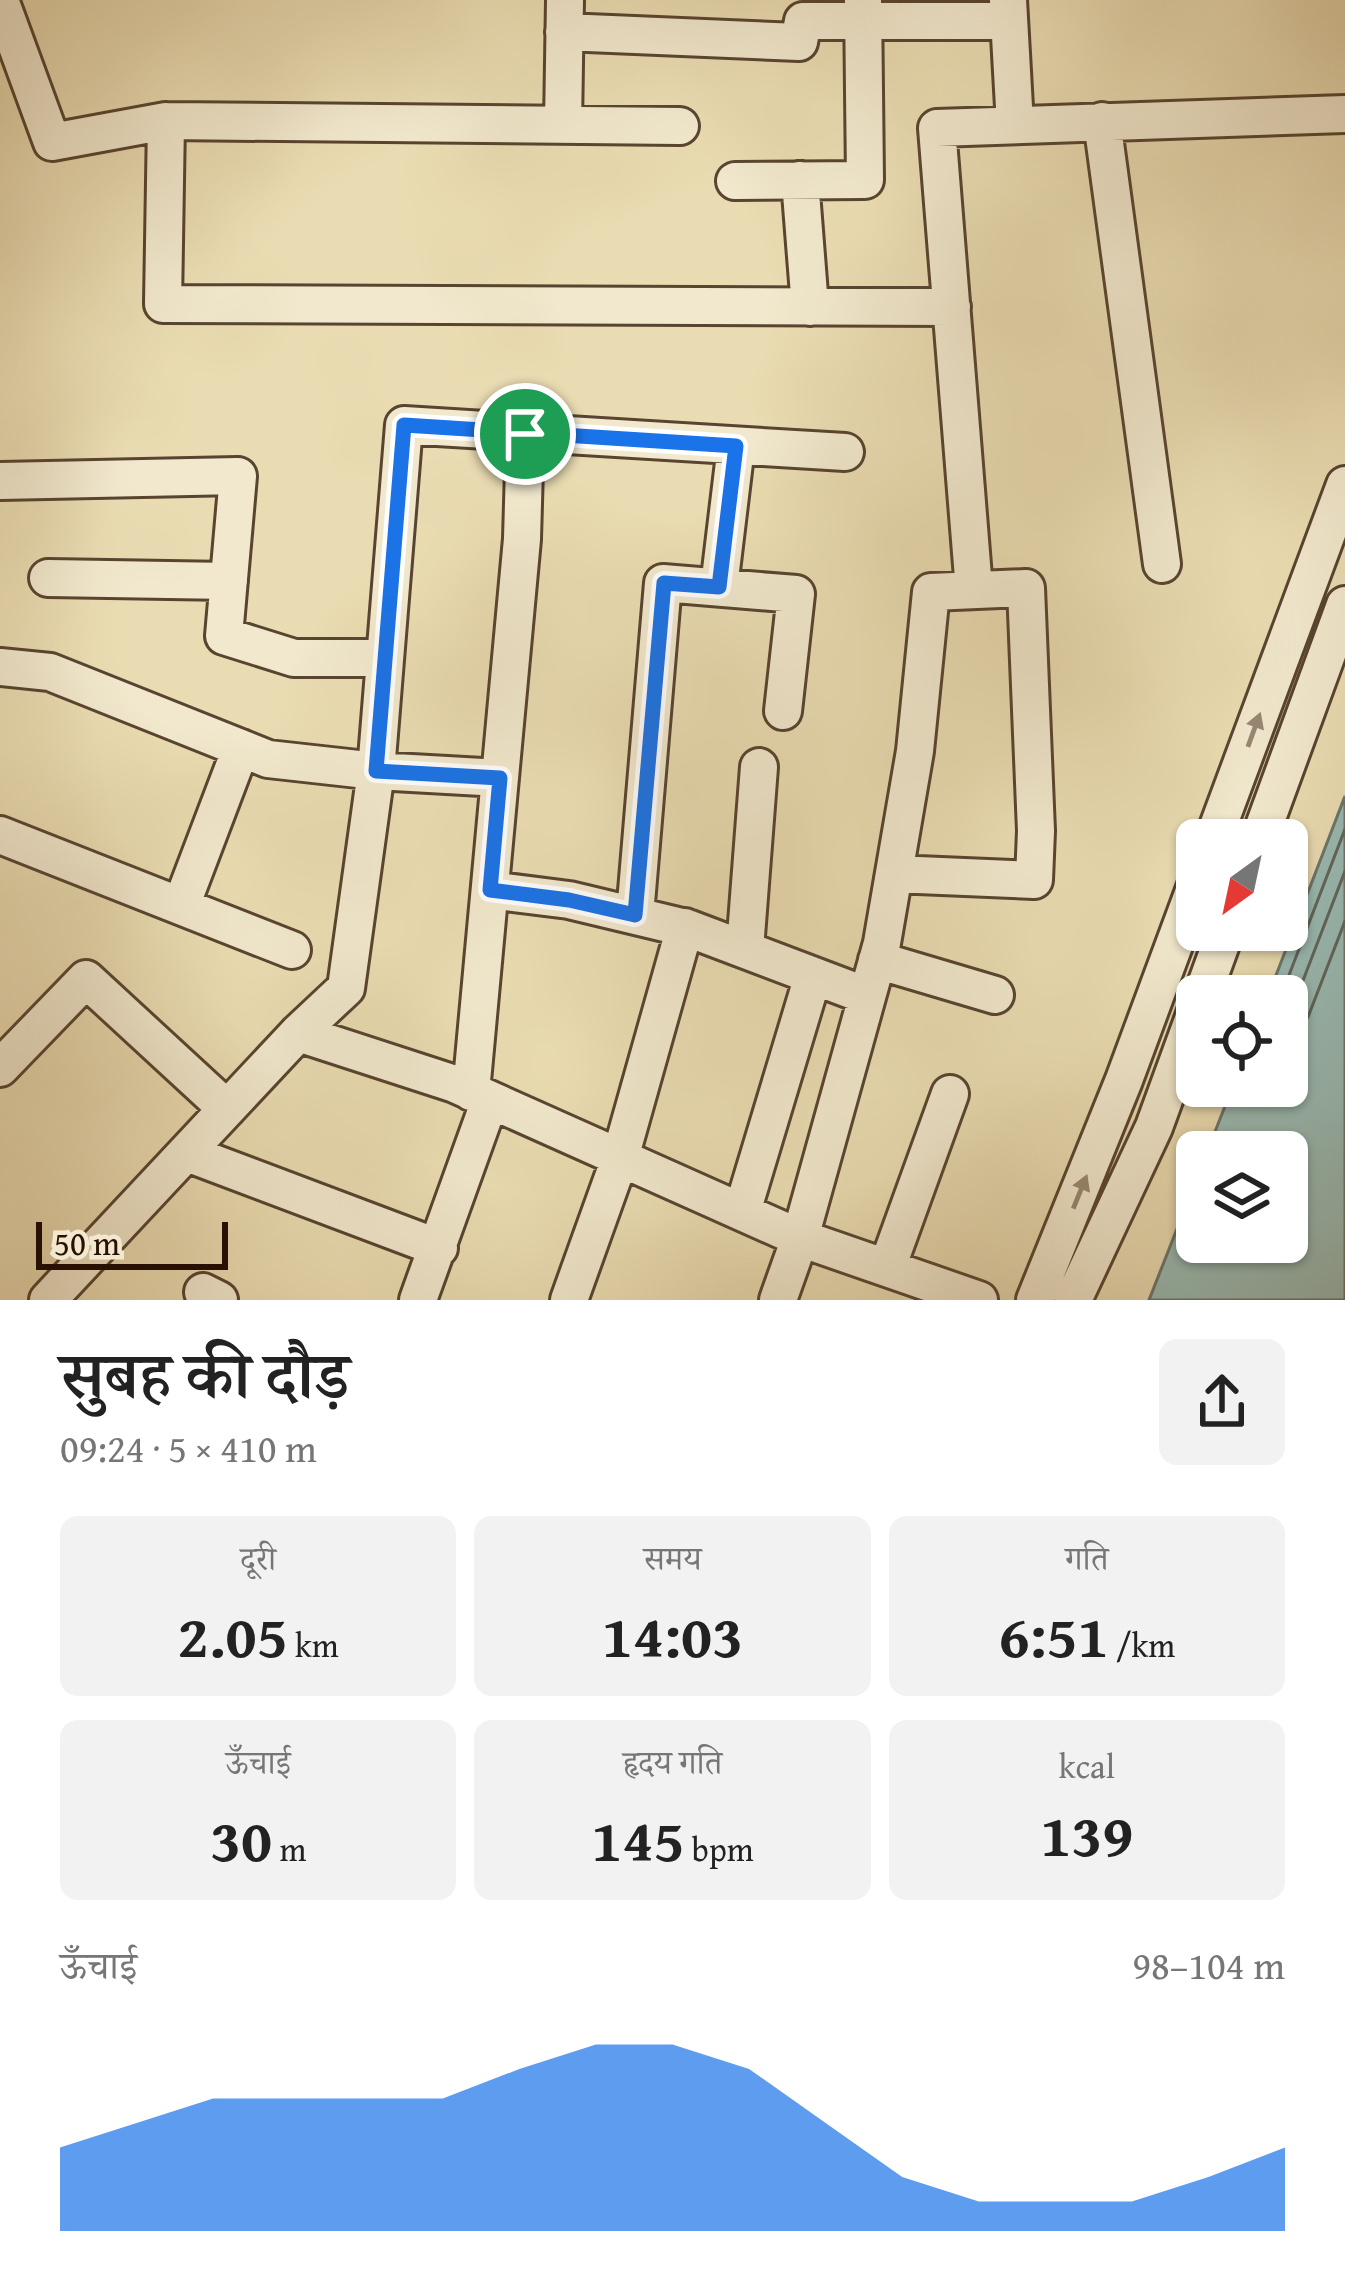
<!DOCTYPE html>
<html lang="hi">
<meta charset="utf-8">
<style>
:root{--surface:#fff;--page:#f2f2f2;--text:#222;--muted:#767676;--accent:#1a73e8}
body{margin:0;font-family:"Gentium Book Plus","Noto Serif Devanagari",serif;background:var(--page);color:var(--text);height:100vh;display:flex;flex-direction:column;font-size:45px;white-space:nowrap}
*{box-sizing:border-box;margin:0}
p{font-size:39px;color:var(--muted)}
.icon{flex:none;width:66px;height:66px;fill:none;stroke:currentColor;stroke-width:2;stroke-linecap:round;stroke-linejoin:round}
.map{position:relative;height:1300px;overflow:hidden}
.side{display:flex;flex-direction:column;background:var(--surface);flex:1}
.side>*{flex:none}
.needle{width:78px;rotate:213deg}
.controls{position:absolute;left:1176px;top:819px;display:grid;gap:24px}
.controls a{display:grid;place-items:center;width:132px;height:132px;border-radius:18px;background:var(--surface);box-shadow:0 3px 9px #0004;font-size:60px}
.scale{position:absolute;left:36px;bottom:30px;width:192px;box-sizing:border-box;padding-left:12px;border:6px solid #281104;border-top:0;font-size:33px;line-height:42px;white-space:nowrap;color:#281104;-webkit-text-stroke:9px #f1e8cd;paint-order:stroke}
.pin{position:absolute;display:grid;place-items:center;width:102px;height:102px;color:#fff;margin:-51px;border:6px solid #fff;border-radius:50%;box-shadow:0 3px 12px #0007}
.round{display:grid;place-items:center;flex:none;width:126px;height:126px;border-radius:18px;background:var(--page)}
.head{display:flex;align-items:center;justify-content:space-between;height:204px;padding:0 60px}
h1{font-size:66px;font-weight:600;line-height:90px}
.figures{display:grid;grid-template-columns:repeat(3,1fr);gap:18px;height:204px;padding:12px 60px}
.figures div{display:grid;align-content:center;border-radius:18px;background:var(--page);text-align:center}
.figures b{font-size:60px;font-weight:600}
.figures small{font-size:33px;font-weight:400}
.figures p{font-size:33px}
.chart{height:336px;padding:24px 60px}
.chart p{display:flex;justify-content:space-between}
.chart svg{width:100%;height:216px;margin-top:12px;fill:var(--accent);opacity:.7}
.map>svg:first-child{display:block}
</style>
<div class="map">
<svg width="1345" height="1300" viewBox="0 0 1345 1300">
<rect width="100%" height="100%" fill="#eadcb2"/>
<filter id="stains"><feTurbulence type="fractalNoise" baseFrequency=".00167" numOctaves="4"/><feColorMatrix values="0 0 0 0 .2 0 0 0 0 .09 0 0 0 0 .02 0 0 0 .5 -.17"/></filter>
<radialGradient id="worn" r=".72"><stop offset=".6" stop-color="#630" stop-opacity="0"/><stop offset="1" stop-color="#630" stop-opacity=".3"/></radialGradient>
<path fill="#99bab3" stroke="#6c766d" stroke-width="3" d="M 1345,796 L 1345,1300 L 1149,1300 L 1197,1178 L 1197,1242 L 1287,1242 L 1287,1152 L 1207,1152 L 1233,1086 L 1287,1086 L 1287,996 L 1268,996 Z"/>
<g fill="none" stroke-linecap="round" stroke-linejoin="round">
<path stroke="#60665c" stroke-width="3" d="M 1281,996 L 1345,829
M 1287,1014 L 1294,1004 L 1345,871
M 1287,1036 L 1299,1028 L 1308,1017 L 1345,921"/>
<defs>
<path id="minor" d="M 0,0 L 52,142 L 166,121 L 680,126
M 1008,0 L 1015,125
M 564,32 L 799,42 L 803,21 L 1009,21
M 166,121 L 163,304 L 952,307
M 1102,121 L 1162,564
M 563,125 L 565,0
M 800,180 L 810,307
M 735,181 L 865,180 L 863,1
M 0,481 L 238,476 L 224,636 L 294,658 L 385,658
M 48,578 L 229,581
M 719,587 L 736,446
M 974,590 L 937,128 L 1345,114
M 0,667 L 50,672 L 268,759 L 376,771 L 500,778
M 0,835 L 292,950
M 1213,840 L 1345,485
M 1259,840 L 1345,605
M 490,890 L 569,900 L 690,929 L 867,996
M 181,906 L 241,748
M 635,915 L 663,583 L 796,594 L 783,711
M 745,949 L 759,767
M 877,960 L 995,995
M 1202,996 L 1226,930
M 298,1033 L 455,1084 L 800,1238 L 979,1300
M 0,1068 L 86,979 L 227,1109
M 471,1092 L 522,539 L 525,433
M 187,1153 L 439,1248
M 742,1212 L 813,976
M 887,1268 L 950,1094
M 203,1292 L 219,1300
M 48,1300 L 298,1033 L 346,988 L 376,771 L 404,425 L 845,452
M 418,1300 L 490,1100
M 569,1300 L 620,1158 L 685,927
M 778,1300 L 800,1238 L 882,943 L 915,751 L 931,592 L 1026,588 L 1036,831 L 1034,880 L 894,874
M 1035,1300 L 1124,1080 L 1197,883
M 1073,1300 L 1154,1127 L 1197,1009"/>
</defs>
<use href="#minor" stroke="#584430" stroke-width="42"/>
<use href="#minor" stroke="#f1e8cd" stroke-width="36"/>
</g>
<defs><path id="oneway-solid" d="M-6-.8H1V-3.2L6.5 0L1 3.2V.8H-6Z" transform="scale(3)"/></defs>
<g fill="#978773">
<use href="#oneway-solid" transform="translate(1254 730) rotate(-70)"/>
<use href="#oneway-solid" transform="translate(1080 1192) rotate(-68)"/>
</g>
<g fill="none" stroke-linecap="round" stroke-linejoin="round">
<defs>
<path id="route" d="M 404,425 L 736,446 L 719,587 L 664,583 L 635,915 L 569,900 L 490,890 L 500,778 L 376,771 Z"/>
</defs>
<use href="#route" stroke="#fff" stroke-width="24"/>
<use href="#route" stroke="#1a73e8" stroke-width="15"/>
</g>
<rect width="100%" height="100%" filter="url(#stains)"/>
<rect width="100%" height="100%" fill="url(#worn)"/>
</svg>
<div class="controls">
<a><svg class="needle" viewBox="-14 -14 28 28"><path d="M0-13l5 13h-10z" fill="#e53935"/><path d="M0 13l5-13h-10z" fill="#767676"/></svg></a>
<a><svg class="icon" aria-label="locate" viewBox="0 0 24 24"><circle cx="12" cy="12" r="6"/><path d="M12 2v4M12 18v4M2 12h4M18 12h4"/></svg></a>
<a><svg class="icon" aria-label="layers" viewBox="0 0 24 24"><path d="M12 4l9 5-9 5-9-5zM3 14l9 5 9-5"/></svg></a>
</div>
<div class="scale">50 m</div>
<div class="pin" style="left:525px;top:434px;background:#1e9e55"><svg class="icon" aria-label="arrive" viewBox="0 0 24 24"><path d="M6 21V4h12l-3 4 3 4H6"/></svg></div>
</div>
<section class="side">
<div class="head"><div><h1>सुबह की दौड़</h1><p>09:24 · 5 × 410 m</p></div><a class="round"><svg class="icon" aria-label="share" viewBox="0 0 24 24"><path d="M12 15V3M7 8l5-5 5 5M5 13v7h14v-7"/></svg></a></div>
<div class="figures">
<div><p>दूरी</p><b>2.05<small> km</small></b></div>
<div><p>समय</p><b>14:03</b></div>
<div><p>गति</p><b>6:51<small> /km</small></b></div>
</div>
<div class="figures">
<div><p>ऊँचाई</p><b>30<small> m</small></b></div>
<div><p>हृदय गति</p><b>145<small> bpm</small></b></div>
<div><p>kcal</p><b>139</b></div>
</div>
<div class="chart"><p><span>ऊँचाई</span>98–104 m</p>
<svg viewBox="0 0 160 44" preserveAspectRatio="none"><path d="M0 44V27L10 22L20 17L30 17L40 17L50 17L60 11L70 6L80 6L90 11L100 22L110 33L120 38L130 38L140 38L150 33L160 27V44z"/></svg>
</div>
</section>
